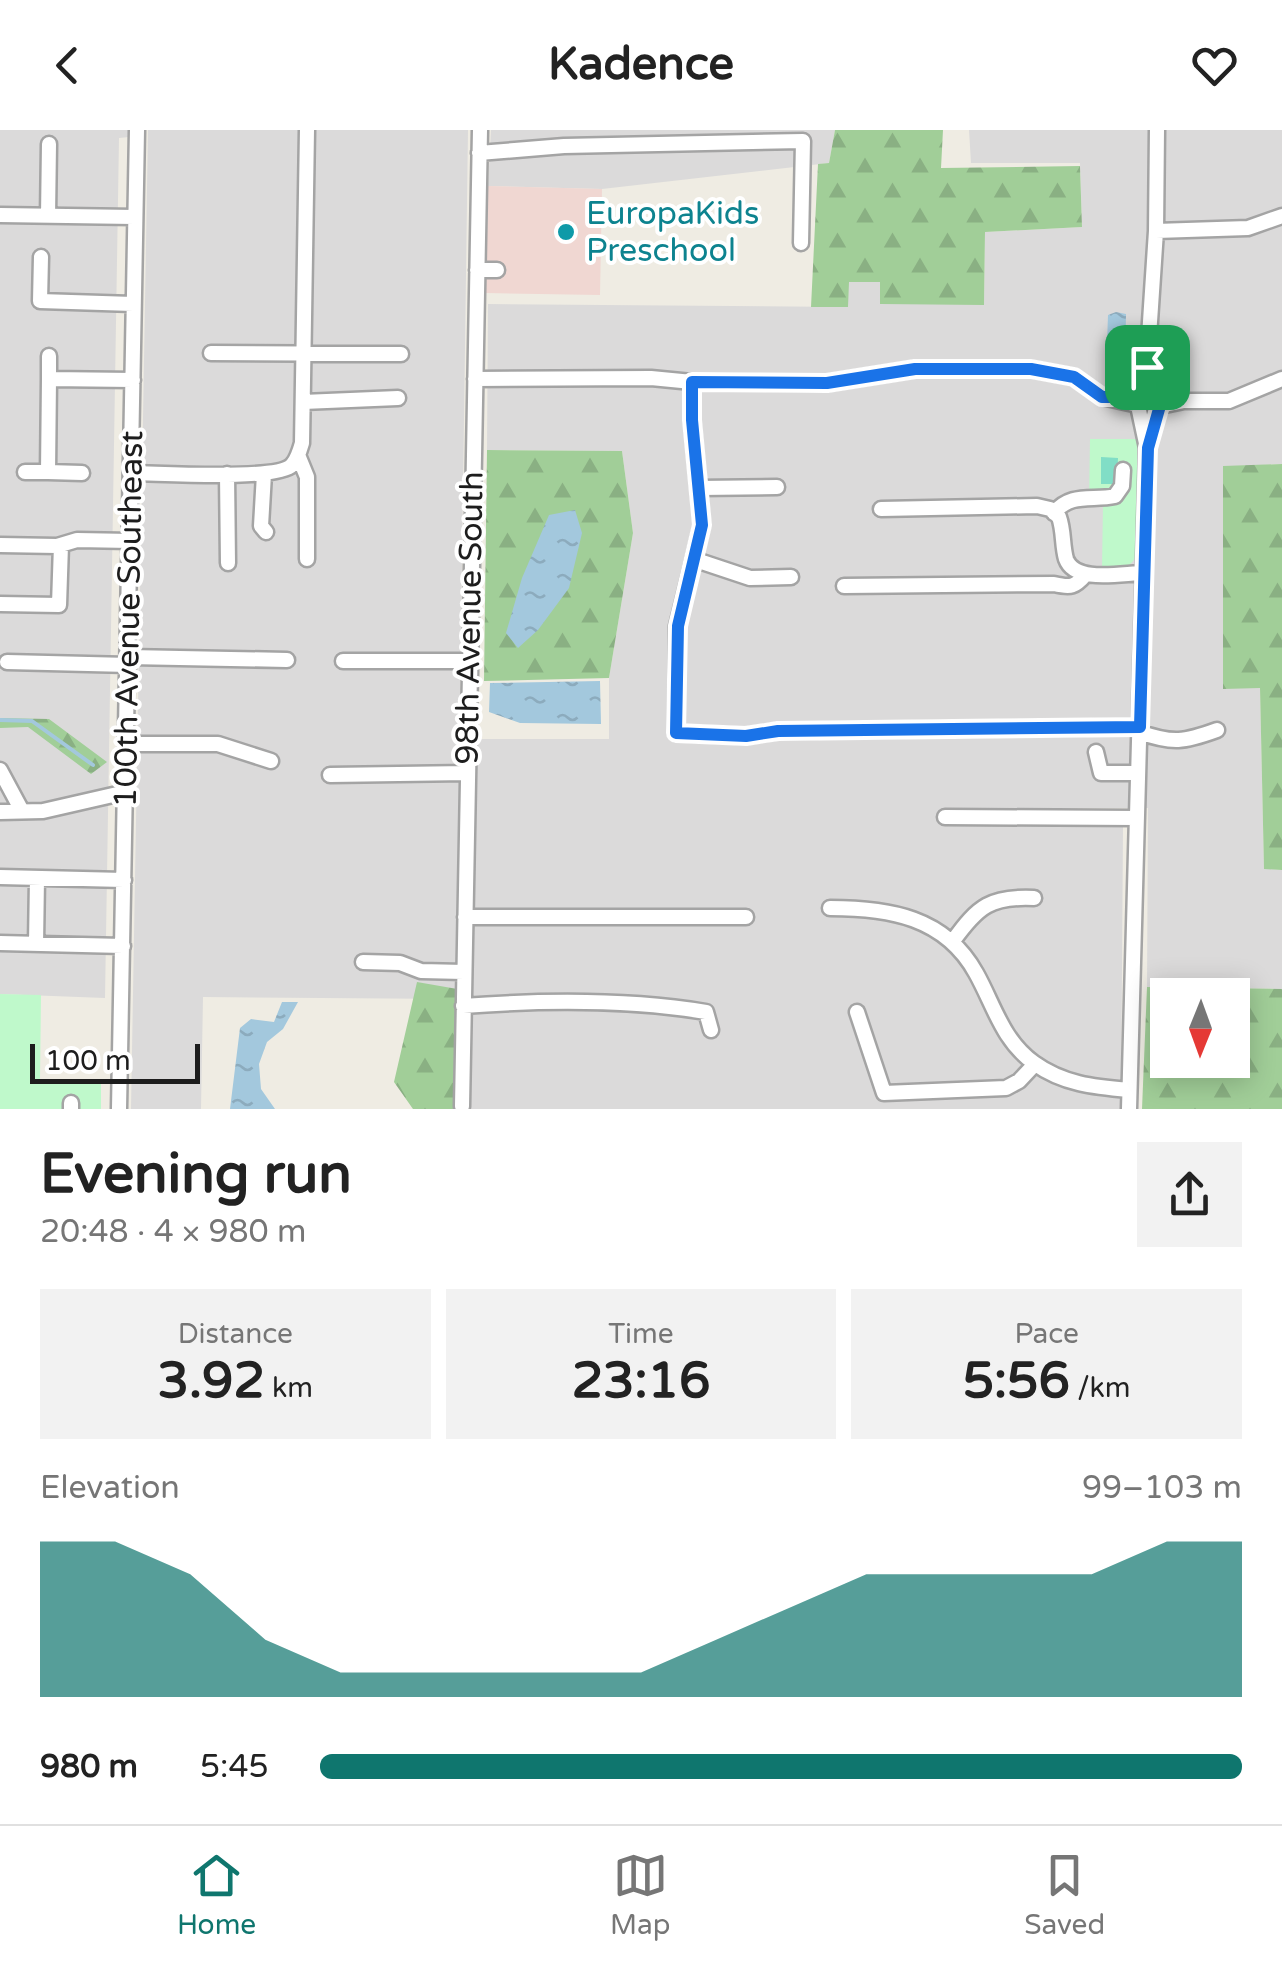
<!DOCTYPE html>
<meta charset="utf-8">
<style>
:root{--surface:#fff;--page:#f2f2f2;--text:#222;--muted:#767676;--line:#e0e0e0;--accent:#0f766e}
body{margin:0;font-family:"Varela Round",sans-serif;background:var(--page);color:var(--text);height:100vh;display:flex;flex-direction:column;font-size:38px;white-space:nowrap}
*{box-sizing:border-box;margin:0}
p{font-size:32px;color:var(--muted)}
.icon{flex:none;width:55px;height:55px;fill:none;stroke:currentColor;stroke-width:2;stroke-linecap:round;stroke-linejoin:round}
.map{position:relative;height:979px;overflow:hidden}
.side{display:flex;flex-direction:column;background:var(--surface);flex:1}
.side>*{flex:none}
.needle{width:65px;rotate:181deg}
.buttons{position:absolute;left:1150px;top:848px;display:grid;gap:20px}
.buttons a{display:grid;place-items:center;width:100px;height:100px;border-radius:0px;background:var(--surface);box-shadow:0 5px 25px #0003;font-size:50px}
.scale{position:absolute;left:30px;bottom:25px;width:170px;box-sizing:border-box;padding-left:10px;border:5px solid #1d1d1d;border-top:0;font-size:28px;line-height:35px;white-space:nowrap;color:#1d1d1d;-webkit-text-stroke:8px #fff;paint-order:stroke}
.pin{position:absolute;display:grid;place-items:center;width:85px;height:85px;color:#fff;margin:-42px;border-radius:20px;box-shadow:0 5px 15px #0006}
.round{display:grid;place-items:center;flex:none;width:105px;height:105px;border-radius:0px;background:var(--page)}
.overview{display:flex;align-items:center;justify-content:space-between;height:170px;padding:0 40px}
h1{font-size:55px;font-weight:700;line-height:75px}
.figures{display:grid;grid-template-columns:repeat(3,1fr);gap:15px;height:170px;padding:10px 40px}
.figures div{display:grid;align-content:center;border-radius:0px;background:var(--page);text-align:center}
.figures b{font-size:50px;font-weight:700}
.figures small{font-size:28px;font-weight:400}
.figures p{font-size:28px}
.chart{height:280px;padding:20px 40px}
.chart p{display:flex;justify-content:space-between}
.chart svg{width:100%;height:180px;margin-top:10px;fill:var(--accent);opacity:.7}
ul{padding:0 40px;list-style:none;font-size:32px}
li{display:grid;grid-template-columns:160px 120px 1fr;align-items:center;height:75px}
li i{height:25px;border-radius:12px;background:var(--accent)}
header{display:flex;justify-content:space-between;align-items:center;height:130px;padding:0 40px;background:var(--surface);font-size:45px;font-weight:700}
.tabs{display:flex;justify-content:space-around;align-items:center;height:140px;border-top:2px solid var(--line);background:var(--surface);font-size:28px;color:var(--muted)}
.tabs a{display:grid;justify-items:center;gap:5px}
.tabs .current{color:var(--accent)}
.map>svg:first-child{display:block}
</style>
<header><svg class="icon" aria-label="back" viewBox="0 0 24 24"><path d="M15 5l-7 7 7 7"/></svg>Kadence<svg class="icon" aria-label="heart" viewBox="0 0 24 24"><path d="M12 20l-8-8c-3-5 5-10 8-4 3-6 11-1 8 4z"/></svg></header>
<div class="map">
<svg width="1282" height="979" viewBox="0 0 1282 979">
<defs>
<pattern id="forest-firs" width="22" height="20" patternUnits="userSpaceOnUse" patternTransform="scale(2.5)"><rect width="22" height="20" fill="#a1ce98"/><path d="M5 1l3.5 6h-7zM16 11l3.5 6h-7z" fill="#8ab083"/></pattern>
<pattern id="water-ripples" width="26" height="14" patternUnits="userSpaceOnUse" patternTransform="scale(2.5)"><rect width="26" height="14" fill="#a3c8dd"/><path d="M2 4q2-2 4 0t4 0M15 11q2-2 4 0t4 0" fill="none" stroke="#8cabbd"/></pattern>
</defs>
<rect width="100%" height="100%" fill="#efece3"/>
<path fill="#dbdada" d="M 0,0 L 129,0 L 129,7 L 119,8 L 105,868 L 0,864 Z
M 148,0 L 468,0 L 456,869 L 203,867 L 201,979 L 131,979 Z
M 491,0 L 835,0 L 829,33 L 602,59 L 488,56 Z
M 969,0 L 1282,0 L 1282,334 L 1223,337 L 1223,558 L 1260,557 L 1264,738 L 1282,740 L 1282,859 L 1147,857 L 1148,678 L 1045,678 L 1045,696 L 1123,696 L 1121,979 L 467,979 L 473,609 L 609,609 L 609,548 L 633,403 L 622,321 L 487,320 L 488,174 L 847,177 L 848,152 L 881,152 L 881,174 L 984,174 L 985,102 L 1082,97 L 1080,33 L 971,33 Z"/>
<path fill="#f0d7d2" d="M 488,56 L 602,59 L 600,165 L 486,163 Z"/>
<path fill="url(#forest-firs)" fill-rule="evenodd" d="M 835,0 L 943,0 L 941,38 L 1080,36 L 1082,97 L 985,102 L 984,175 L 880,174 L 880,152 L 849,152 L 848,177 L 811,177 L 818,34 L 829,33 Z
M 487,320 L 622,321 L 633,403 L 609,548 L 484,551 Z
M 1282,334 L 1282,740 L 1264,739 L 1260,558 L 1223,559 L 1223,336 Z
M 0,588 L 49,589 L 107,632 L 91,644 L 28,597 L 0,598 Z
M 417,852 L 463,860 L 465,979 L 413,979 L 394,952 Z
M 1147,857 L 1282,859 L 1282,979 L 1142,979 ZM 1168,865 L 1232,865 L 1232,930 L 1168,930 Z"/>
<path fill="#bff9cb" d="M 1090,309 L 1137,309 L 1137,424 C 1130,441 1118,439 1102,439 L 1103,373 L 1089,373 Z
M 0,864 L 41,865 L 40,951 L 101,953 L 101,979 L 0,979 Z"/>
<path fill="#81dec6" d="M 1101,327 L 1118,328 L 1117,354 L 1101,354 Z"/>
<path fill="url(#water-ripples)" d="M 1116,182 L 1126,184 L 1125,244 L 1114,246 L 1106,242 L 1108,185 Z
M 575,380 L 582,403 L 569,458 L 538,500 L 518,518 L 506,503 L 522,448 L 549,385 Z
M 600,551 L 601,594 L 520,593 L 489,582 L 490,553 Z
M 282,872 L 298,872 L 283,899 L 267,912 L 259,934 L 261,959 L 275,979 L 230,979 L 240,898 L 251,889 L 274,892 Z"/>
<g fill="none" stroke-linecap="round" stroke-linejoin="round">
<path stroke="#a3c8dd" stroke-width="4" d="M 0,590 L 32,591 L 93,635"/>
<defs>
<path id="minor" d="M 479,23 L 564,16 L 803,11 L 801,113
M 0,85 L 134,87
M 48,86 L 49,14
M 1156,101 L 1248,98 L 1282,86
M 41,127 L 40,171 L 133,174
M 477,140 L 497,140
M 211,223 L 401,224
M 1148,238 L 1161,272 L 1149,311
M 49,249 L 49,226
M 475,249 L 651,248 L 692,252 L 827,253 L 915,239 L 1031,239 L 1074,247 L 1102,267 L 1138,275
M 692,252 L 692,290 L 702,395 L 677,496 L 676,603 L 746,606 L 778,601 L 1139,597
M 303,272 L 398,268
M 1160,276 L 1184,271 L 1229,271 L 1282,249
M 298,325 L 307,347 L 307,429
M 25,342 L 48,342 L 49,249 L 133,250
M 48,342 L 82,343
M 133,343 C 159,343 277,351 292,335 C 297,330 300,320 302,313 L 307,0
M 227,344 L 228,433
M 264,344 L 261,396 L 266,402
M 699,358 L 777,357
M 881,379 L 1037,376 L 1050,379 L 1059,387 C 1064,401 1062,415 1066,429 C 1075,454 1123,443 1144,443
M 1054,383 C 1071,362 1092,371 1115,366 L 1122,356 L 1123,340
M 0,415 L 57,416 L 77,410 L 131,411
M 696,430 L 750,448 L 791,447
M 844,456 L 1054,454 C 1071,458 1075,457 1086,444
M 0,474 L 59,475 L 61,415
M 129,527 L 287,530
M 343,531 L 468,531
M 7,532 L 129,535
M 1139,602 C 1173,614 1184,612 1217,600
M 127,614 L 218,614 L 271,631
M 1096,622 L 1101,643 L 1138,643
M 0,640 L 22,681
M 330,645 L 467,643
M 0,682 L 43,681 L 126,662
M 945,687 L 1137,688
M 0,747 L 124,750
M 830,778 C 889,778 945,787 976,843 C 994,875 1002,910 1034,933 C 1063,954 1094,957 1129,960
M 465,787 L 746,787
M 953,811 C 978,776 991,766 1034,768
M 0,813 L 123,816
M 36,814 L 37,748
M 363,832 L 400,833 L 421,841 L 464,842
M 463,876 C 543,870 627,869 706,882 L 711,900
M 857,882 L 884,963 L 1006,958 L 1019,951 L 1035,934
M 462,976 L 480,0
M 71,979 L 71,973
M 119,979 L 137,0
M 1129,979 L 1147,318 L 1137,271 L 1147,237 L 1156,101 L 1157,0"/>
</defs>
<use href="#minor" stroke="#a4a4a4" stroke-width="19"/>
<use href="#minor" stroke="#fff" stroke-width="14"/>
</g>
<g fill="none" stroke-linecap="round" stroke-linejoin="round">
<defs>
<path id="route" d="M 1147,237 L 1161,272 L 1148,318 L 1140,597 L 778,601 L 746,606 L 676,603 L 678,496 L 702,395 L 692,290 L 692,252 L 827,253 L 915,239 L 1031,239 L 1074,247 L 1102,267 L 1138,267 Z"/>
</defs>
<use href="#route" stroke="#fff" stroke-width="20"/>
<use href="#route" stroke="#1a73e8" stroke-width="12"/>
</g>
<circle fill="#0f9aa8" stroke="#fff" stroke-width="4" cx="566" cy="102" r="10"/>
<g text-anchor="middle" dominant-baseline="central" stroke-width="8" stroke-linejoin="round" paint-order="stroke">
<g font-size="32" fill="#0d838f" stroke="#fff" text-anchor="start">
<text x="586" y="84">EuropaKids<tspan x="586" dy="37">Preschool</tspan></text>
</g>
<g font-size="32" fill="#1d1d1d" stroke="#fff">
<text transform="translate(470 488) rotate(-89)">98th Avenue South</text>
<text transform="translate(129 489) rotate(-89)">100th Avenue Southeast</text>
</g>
</g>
</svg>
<div class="buttons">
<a><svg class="needle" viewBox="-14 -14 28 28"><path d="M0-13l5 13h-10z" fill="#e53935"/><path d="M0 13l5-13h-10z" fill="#767676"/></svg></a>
</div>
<div class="scale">100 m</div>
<div class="pin" style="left:1147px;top:237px;background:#1e9e55"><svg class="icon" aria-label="arrive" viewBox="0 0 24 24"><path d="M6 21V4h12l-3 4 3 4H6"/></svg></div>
</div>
<section class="side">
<div class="overview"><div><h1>Evening run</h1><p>20:48 · 4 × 980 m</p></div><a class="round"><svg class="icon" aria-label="share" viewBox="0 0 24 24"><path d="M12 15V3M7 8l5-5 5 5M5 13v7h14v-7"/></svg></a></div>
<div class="figures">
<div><p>Distance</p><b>3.92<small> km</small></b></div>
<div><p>Time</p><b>23:16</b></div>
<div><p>Pace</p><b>5:56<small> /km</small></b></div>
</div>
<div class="chart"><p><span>Elevation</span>99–103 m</p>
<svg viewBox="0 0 160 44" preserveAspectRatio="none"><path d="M0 44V6L10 6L20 14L30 30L40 38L50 38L60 38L70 38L80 38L90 30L100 22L110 14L120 14L130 14L140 14L150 6L160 6V44z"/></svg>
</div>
<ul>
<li><b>980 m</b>5:45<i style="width:100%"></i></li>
</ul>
</section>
<nav class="tabs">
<a class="current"><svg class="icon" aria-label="home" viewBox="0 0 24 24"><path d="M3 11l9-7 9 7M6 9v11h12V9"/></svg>Home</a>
<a><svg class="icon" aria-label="map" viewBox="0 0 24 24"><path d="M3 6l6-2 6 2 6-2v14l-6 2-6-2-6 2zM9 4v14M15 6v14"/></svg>Map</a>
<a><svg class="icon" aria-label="saved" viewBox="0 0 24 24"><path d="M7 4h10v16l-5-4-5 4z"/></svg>Saved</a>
</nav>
